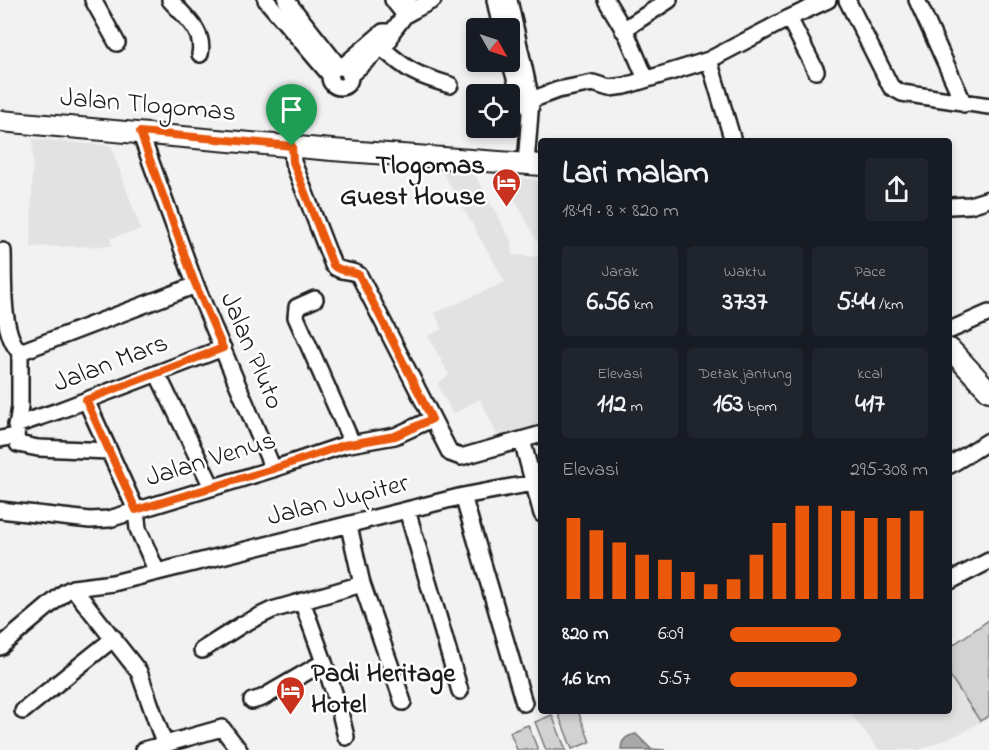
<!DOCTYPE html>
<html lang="id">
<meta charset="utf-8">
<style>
:root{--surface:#171b24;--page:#20242c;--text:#f1f3f6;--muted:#9ea1a6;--accent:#ea580c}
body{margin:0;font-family:"Indie Flower",sans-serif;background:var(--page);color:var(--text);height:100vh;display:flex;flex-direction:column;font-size:22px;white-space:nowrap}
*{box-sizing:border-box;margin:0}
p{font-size:20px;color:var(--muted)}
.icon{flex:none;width:33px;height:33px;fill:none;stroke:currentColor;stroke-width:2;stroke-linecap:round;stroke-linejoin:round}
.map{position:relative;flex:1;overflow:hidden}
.sheet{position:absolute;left:538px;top:138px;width:414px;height:576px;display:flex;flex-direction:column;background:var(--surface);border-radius:6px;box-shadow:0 3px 9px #0003}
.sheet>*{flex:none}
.needle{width:39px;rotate:129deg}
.tools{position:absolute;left:466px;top:18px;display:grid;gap:12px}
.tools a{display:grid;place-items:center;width:54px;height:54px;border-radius:6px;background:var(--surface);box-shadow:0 3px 9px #0003;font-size:30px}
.pin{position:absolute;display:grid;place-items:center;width:51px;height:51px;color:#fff;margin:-62px -26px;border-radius:50% 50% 50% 0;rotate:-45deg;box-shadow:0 0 6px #0007}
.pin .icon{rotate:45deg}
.round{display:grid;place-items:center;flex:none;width:63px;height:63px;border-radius:6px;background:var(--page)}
.summary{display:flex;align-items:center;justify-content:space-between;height:102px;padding:0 24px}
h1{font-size:33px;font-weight:700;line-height:45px}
.figures{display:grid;grid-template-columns:repeat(3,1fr);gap:9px;height:102px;padding:6px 24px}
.figures div{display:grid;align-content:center;border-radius:6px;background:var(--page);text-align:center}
.figures b{font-size:26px;font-weight:700}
.figures small{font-size:16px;font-weight:400}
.figures p{font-size:16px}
.chart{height:168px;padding:12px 24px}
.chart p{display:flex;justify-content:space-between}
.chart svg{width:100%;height:108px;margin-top:6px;stroke:var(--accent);stroke-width:6}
ul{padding:0 24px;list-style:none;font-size:20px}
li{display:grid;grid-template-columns:96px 72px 1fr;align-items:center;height:45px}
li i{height:15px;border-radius:8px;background:var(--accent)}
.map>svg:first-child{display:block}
</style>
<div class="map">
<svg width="989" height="750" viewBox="0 0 989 750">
<rect width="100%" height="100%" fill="#f2f2f2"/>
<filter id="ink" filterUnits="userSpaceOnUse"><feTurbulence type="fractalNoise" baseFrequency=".0167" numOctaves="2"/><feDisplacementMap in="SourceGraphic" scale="12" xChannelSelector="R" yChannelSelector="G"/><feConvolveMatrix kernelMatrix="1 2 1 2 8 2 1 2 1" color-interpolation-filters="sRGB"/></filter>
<g filter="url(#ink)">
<path fill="#e2e2e2" d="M 33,139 L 111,146 L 141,230 L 110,238 L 112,246 L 31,247 Z
M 439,166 L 473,171 L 511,241 L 512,255 L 541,257 L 541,429 L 500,441 L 480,399 L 453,414 L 437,384 L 449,375 L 428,336 L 442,329 L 435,313 L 505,282 Z
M 501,174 L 536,180 L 541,187 L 541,248 Z
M 950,676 L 980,721 L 964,732 L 919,750 L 879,750 L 852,715 L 857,711 L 950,711 Z"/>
<path fill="#d2d2d2" stroke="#777" stroke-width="1.5" d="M 989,620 L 989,716 L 980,721 L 950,676 L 950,647 Z
M 563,711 L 578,711 L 590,742 L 572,749 L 558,713 Z
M 552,715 L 566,750 L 546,750 L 535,722 Z
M 528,725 L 538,750 L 517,750 L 510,732 Z"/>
<path fill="#a8a8a8" stroke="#707070" stroke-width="1.5" d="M 636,734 L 651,749 L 665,750 L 621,750 C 621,740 626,736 636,734 Z"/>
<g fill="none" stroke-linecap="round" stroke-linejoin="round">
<defs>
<path id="minor" d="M 93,0 L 117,43
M 170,0 C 184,16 205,31 200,54
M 266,0 L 330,75
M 286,0 L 339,67
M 393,0 L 405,15
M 406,0 L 414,10 L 433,0
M 495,0 L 501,28
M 509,0 L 531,100 L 526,164
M 606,0 L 628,37 L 646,79
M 847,0 L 891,87 L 902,93 L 989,106
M 917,0 L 964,104
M 789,18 L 816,71
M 623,30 L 669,0
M 382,48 C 408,71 416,75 450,85
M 709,60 L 733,141
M 510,61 L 519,91
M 342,67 L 383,32 L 392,32
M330 77a10 10 0 1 1 20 0a10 10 0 1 1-20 0Z
M 350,75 L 389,41 L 392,32 L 405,15 L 414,10
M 523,103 L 558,90 L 593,83 L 609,88 L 625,86 L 709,60 L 789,18 L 828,0
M 140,132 L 194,281 L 273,469
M 292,146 L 293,162 L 333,265 C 340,273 351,269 359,275 L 450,453 L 461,457 L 542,434
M 950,206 L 970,205 L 989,199
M 3,251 C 4,279 0,333 20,352
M 315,299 L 297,307 L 296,317 L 352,443
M 950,330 L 989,313
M 20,352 L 196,285
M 20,352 L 20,406 L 16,436 L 18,444 L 38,448 L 109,451
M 157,373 L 212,487
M 86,400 L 136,510 L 138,529 L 157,572
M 16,425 L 58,411 L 223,348
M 0,439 L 16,436
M 522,440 L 542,514
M 950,465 L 989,441
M 463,496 L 524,703
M 0,510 L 90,520 L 109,519 L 273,469 L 344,445 L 395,436 L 432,419
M 407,510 L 460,691
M 349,526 L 362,584 L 403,702
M 950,581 L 989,561
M 73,588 L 139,672 L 164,743
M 0,647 L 65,592 L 73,588 L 113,583 L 463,496 L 533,483
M 202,650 L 243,624 L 272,610 L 362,584
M 324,662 L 339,708 L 346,737
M 252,701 L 262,698 L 324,662 L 302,601
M 23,711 L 114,638
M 144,750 L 222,728 L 239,750"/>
<path id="major" d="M 0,121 L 332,150 L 542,165
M 950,349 L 989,391"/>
</defs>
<use href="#minor" stroke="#1c1c1c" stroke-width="20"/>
<use href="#major" stroke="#1c1c1c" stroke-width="24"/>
<use href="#minor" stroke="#fff" stroke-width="15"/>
<use href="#major" stroke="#fff" stroke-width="20"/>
</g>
</g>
<g fill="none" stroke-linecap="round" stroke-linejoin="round" filter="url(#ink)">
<defs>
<path id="route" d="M 140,132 L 292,146 L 293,162 L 333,265 C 340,273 351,269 359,275 L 432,419 L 395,436 L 344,445 L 273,469 L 136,510 L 86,400 L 223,348 L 194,281 Z"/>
</defs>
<use href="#route" stroke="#fff" stroke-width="12"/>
<use href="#route" stroke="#ea580c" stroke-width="8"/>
</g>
<defs>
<symbol id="hotel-pin" viewBox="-11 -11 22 30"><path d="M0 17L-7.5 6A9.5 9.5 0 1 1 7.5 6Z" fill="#c8321e" stroke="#fff"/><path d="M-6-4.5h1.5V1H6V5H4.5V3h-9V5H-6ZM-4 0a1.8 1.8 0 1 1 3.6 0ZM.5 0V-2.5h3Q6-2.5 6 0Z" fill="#fff"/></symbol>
</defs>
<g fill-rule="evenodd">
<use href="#hotel-pin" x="490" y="166" width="33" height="45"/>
<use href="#hotel-pin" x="274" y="674" width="33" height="45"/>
</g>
<g text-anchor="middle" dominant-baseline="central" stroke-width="5" stroke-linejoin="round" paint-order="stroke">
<g font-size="27" fill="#1c1c1c" stroke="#fff">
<text transform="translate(148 106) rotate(5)">Jalan Tlogomas</text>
<text transform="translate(251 351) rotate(67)">Jalan Pluto</text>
<text transform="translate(111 364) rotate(-21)">Jalan Mars</text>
<text transform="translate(211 460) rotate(-17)">Jalan Venus</text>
<text transform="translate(338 501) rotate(-14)">Jalan Jupiter</text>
</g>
<g font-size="27" font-weight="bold" fill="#1c1c1c" stroke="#fff" text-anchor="end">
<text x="485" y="166">Tlogomas<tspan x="485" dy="31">Guest House</tspan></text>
<text x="311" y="674" text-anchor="start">Padi Heritage<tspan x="311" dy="31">Hotel</tspan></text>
</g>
</g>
</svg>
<div class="tools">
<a><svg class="needle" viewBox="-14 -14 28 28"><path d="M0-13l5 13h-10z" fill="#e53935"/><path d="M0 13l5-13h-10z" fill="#9ea1a6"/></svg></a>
<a><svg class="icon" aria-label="locate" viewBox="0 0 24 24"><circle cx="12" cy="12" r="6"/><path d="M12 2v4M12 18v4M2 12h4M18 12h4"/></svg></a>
</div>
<div class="pin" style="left:292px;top:146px;background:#1e9e55"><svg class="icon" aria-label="arrive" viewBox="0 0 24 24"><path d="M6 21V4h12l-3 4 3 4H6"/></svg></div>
<section class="sheet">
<div class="summary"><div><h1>Lari malam</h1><p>18:49 · 8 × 820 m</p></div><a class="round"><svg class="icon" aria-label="share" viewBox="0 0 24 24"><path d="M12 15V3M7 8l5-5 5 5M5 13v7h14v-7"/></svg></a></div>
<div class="figures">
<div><p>Jarak</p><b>6.56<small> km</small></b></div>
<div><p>Waktu</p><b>37:37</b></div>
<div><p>Pace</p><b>5:44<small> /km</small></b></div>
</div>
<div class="figures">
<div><p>Elevasi</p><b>112<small> m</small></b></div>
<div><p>Detak jantung</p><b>163<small> bpm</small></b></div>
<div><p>kcal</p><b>417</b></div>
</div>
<div class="chart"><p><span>Elevasi</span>295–308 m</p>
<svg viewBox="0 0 160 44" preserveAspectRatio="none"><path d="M5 44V11M15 44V16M25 44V21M35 44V26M45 44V28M55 44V33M65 44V38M75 44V36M85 44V26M95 44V13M105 44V6M115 44V6M125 44V8M135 44V11M145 44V11M155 44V8"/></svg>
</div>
<ul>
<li><b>820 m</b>6:09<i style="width:56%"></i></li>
<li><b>1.6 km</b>5:57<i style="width:64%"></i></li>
</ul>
</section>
</div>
